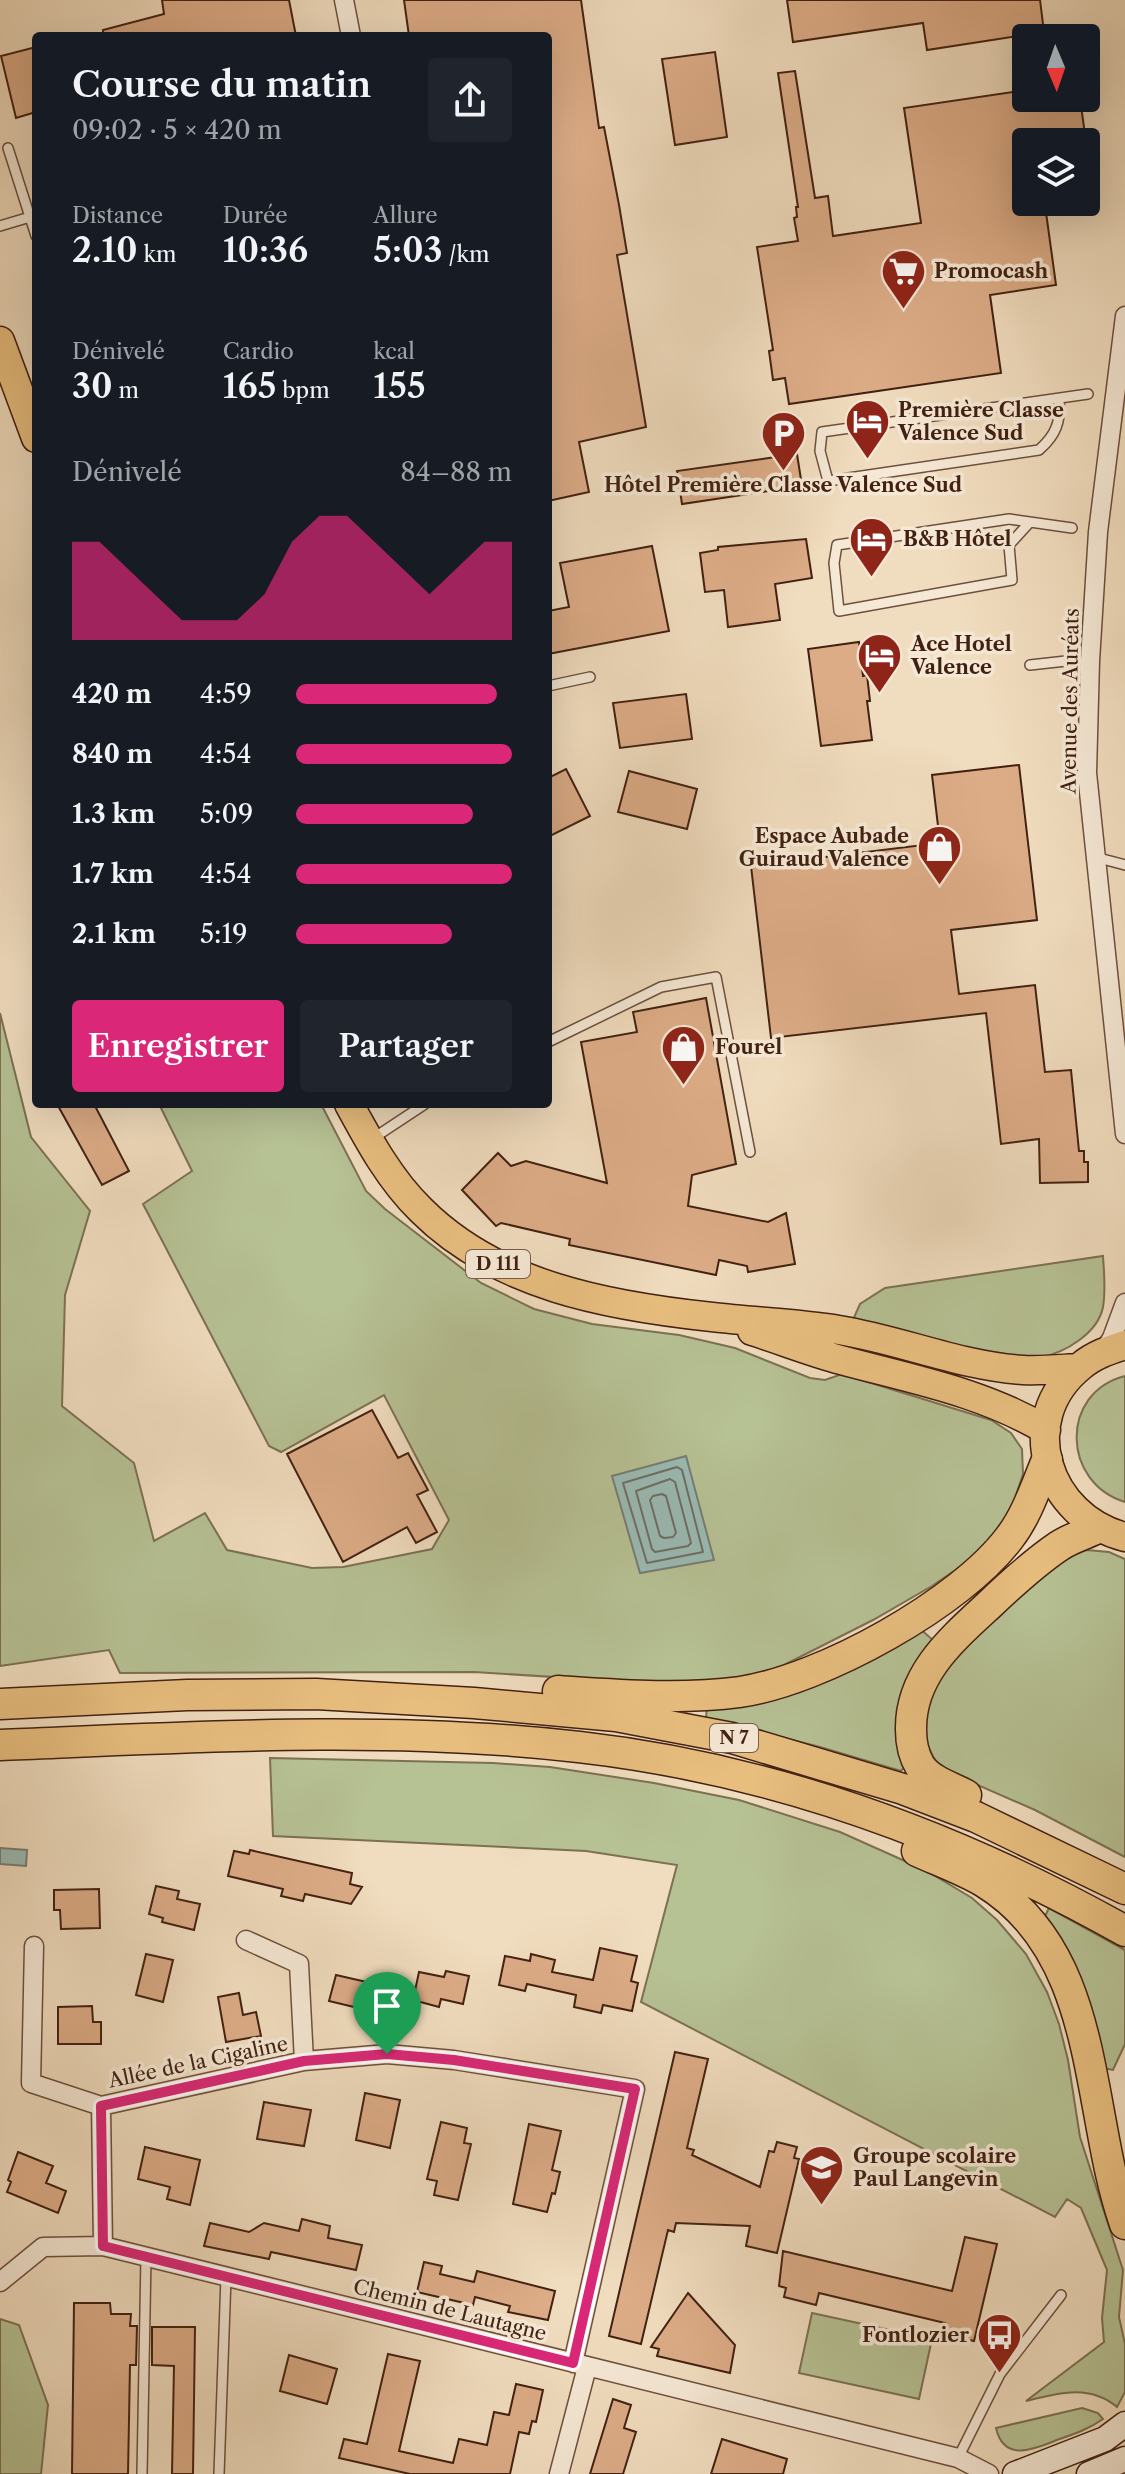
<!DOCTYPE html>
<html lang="fr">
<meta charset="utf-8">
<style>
:root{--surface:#171b24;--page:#20242c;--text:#f1f3f6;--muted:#9ea1a6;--accent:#db2777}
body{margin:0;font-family:"Libre Caslon Text",serif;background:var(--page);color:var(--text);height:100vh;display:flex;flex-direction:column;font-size:30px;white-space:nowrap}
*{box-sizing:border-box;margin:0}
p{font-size:26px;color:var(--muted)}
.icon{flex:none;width:44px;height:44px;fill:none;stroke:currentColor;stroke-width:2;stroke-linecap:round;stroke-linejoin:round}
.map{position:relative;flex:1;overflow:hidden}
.panel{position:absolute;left:32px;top:32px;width:520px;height:1076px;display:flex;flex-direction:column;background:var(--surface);border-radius:8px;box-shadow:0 8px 32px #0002}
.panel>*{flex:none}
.needle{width:52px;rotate:178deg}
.controls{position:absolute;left:1012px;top:24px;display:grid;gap:16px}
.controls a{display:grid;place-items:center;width:88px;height:88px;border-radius:8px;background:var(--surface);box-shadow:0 8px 32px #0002;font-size:40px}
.pin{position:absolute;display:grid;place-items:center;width:68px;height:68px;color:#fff;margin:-82px -34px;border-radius:50% 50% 50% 0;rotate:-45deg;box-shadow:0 0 8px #0007}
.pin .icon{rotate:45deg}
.round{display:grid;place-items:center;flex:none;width:84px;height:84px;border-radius:8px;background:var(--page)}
.overview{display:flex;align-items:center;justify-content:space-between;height:136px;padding:0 40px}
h1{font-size:36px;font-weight:600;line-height:60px}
.stats{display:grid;grid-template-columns:repeat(3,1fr);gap:12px;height:136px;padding:8px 40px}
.stats div{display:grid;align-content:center}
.stats b{font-size:34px;font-weight:600}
.stats small{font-size:22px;font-weight:400}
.stats p{font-size:22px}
.chart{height:224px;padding:16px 40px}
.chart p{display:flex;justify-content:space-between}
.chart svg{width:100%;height:144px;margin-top:8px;fill:var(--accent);opacity:.7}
.primary-button{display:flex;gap:16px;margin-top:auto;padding:16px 40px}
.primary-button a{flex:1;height:92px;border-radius:8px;background:var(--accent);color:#fff;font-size:32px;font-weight:600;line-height:92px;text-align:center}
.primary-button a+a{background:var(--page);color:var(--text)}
ul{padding:0 40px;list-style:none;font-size:26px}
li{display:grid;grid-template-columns:128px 96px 1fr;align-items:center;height:60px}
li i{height:20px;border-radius:10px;background:var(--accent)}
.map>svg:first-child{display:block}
</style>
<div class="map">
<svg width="1125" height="2474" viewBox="0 0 1125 2474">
<rect width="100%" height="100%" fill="#f0dcbe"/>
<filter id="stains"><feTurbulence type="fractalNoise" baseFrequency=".0025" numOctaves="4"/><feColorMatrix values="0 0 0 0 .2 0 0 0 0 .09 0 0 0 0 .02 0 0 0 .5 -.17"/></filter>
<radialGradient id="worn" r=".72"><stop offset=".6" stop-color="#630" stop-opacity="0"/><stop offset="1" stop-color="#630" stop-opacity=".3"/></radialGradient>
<path fill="#b6c194" stroke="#7c7153" stroke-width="2" d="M 0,1013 L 31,1137 L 90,1211 L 65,1295 L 62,1406 L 134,1463 L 154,1541 L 205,1513 L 227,1550 L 312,1568 L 343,1567 L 432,1549 L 449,1520 L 384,1395 L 281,1452 L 269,1446 L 143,1204 L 192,1171 L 159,1104 L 321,1104 L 366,1191 L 385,1209 L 481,1283 L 534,1309 L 592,1324 L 679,1335 L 735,1348 L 810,1378 L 825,1380 L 842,1374 L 991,1420 L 1011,1433 L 1022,1449 L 1023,1474 L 1013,1504 L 986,1549 L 932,1586 L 873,1620 L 784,1665 L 730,1683 L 666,1684 L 474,1672 L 120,1673 L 109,1650 L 0,1666 Z
M 1103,1256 C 1104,1273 1106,1290 1103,1307 C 1098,1333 1065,1353 1041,1357 C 1028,1359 1016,1357 1003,1356 L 852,1322 L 860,1304 L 885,1288 Z
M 1125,1376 L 1125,1502 C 1062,1483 1059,1393 1125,1376 Z
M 1087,1550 L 1109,1552 L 1125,1559 L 1125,1857 L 1035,1810 L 941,1769 C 930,1754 919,1730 924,1712 C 936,1667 982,1634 1013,1603 C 1029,1588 1045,1569 1064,1558 C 1071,1554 1080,1552 1087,1550 Z
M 918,1627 L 934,1641 C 892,1686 901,1708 907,1764 L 901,1771 L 820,1747 L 706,1718 L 707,1705 Z
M 270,1758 L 493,1763 L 550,1767 L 654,1783 L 739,1800 L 840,1832 L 925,1870 L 972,1898 L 997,1920 L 1026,1954 L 1047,1992 L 1059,2024 L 1068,2060 L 1080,2137 L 1123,2270 L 1119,2317 L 1125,2344 L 1125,2392 L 1117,2407 C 1089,2384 1059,2393 1026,2401 L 1104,2342 L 1102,2318 L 1107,2270 L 1081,2208 L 1067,2199 L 1055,2217 L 641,2002 L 677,1865 L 586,1851 L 273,1836 Z
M 1049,1908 L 1125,1950 L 1125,2044 L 1113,2070 L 1102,2068 L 1075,1970 L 1045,1916 Z
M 812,2313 L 932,2339 L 919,2399 L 799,2373 Z
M 0,2319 L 19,2325 L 48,2405 L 41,2474 L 0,2474 Z
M 1082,2408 L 1098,2413 L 1103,2419 C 1089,2429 1074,2434 1057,2440 C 1034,2449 1004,2463 996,2428 Z"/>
<path fill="#9abbb5" stroke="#777d74" stroke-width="2" d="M 686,1456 L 714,1560 L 640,1573 L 612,1476 Z
M 0,1848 L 27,1850 L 26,1866 L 0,1864 Z"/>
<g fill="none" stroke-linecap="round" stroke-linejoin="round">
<path stroke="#6e6e64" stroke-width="2" d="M 677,1467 L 682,1470 L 703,1552 L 647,1563 L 623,1483 Z
M 670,1479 L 675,1482 L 691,1543 L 688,1546 L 655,1552 L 652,1549 L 636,1491 Z
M 662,1494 L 666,1496 L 676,1533 L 673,1537 L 664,1538 L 660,1536 L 650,1500 L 653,1496 Z"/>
</g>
<path fill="#dcac87" stroke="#422112" stroke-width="2" d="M 162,0 L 289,0 L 296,36 L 103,36 L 103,30 L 164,14 Z
M 404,0 L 581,0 L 599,128 L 604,127 L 619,205 L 627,253 L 617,255 L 646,427 L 579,442 L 589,492 L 548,501 L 548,36 L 409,36 Z
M 787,0 L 1040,0 L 1044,32 L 927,50 L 923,23 L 793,42 Z
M 36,47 L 36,112 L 16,118 L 1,56 Z
M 715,52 L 727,137 L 675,145 L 662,59 Z
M 795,71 L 815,198 L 828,196 L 833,236 L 921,223 L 904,108 L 1026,90 L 1026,98 L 1080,98 L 1086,142 L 1026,142 L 1026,208 L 1045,205 L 1056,285 L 990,295 L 1001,373 L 789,404 L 785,378 L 773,380 L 769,351 L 773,350 L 757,247 L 798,241 L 794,218 L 797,217 L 796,207 L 798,207 L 778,73 Z
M 797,454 L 802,486 L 682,504 L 677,471 Z
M 806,539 L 812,578 L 775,584 L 780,620 L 728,627 L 724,590 L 705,592 L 700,553 L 718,550 L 718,547 Z
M 652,546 L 669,631 L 548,654 L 548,611 L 569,607 L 560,563 Z
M 859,642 L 863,676 L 867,675 L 870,701 L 867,701 L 872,740 L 821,746 L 808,649 Z
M 686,694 L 692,739 L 620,748 L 613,703 Z
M 1019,765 L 1037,920 L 951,930 L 959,994 L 1035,985 L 1045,1072 L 1071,1070 L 1079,1151 L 1084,1151 L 1084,1162 L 1088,1162 L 1088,1182 L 1040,1183 L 1039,1139 L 1001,1144 L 986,1013 L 771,1038 L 751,866 L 940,843 L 932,775 Z
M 566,769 L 590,816 L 548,837 L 548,778 Z
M 629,771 L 697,789 L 687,829 L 618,812 Z
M 706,998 L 736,1164 L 692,1175 L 688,1206 L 768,1222 L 786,1213 L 795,1264 L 748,1272 L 747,1266 L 719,1260 L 716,1275 L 569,1245 L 570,1239 L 501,1223 L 496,1226 L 462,1190 L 498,1153 L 511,1166 L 526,1161 L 607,1183 L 581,1042 L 637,1032 L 633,1012 Z
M 57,1104 L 94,1104 L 129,1171 L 102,1185 Z
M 372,1410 L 398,1458 L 408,1453 L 428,1490 L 417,1495 L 437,1532 L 416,1543 L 407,1527 L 343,1562 L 287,1454 Z
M 250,1850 L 352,1873 L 350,1884 L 362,1887 L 351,1904 L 305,1894 L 303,1901 L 281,1896 L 283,1889 L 228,1876 L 234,1851 L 249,1854 Z
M 156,1886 L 179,1891 L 177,1899 L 200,1904 L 194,1930 L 162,1922 L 163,1918 L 149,1914 Z
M 99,1889 L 100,1928 L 61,1929 L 60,1910 L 54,1910 L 54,1890 Z
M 600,1948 L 637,1956 L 631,1981 L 638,1983 L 632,2011 L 603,2005 L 601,2013 L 574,2007 L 576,1995 L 527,1984 L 525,1991 L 499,1985 L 505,1956 L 530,1961 L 531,1954 L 555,1960 L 552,1972 L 593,1980 Z
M 146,1954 L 173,1960 L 163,2002 L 136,1995 Z
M 446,1971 L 469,1976 L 463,2004 L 441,1999 L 439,2007 L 413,2000 L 419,1972 L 444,1977 Z
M 336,1975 L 371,1983 L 370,1987 L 385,1991 L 379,2013 L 329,2001 Z
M 239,1993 L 243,2015 L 256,2012 L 261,2036 L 226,2042 L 218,1997 Z
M 92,2006 L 93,2022 L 101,2022 L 101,2044 L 58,2044 L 58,2007 Z
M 675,2052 L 708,2059 L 687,2148 L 694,2150 L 692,2155 L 760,2187 L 769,2151 L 774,2152 L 777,2142 L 797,2147 L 794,2158 L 799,2159 L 777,2253 L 746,2246 L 750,2226 L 676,2223 L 674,2232 L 668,2230 L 641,2344 L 609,2336 Z
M 365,2093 L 400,2100 L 390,2148 L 356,2140 Z
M 264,2102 L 311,2110 L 304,2146 L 257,2139 Z
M 441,2122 L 467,2128 L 464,2143 L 471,2144 L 458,2200 L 434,2195 L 437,2181 L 427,2179 Z
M 529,2124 L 561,2131 L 552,2170 L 560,2172 L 555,2194 L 552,2193 L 547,2212 L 513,2204 Z
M 145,2147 L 200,2160 L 190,2205 L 167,2199 L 170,2187 L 138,2179 Z
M 18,2152 L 53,2166 L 46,2183 L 66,2191 L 58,2213 L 7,2192 L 11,2182 L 8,2180 Z
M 302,2219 L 330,2226 L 328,2238 L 362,2245 L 356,2270 L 271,2252 L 269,2259 L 204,2246 L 210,2223 L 249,2232 L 264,2223 L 299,2231 Z
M 965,2237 L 997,2244 L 974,2341 L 942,2334 L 945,2323 L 819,2293 L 816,2305 L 784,2297 L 786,2288 L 779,2286 L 783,2251 L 952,2291 Z
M 424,2262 L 442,2266 L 440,2274 L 474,2282 L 477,2271 L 555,2291 L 548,2320 L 508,2312 L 510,2306 L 475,2297 L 473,2305 L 417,2292 Z
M 688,2293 L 735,2345 L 730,2373 L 657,2356 L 659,2349 L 651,2347 Z
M 74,2303 L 110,2303 L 111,2314 L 131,2314 L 130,2326 L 137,2326 L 136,2365 L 130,2365 L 128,2474 L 72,2474 Z
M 152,2327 L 195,2327 L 193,2474 L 172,2474 L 174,2366 L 152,2365 Z
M 388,2354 L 420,2361 L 399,2451 L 453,2463 L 459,2439 L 487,2445 L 494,2412 L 509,2415 L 516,2384 L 543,2390 L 536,2422 L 532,2421 L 529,2434 L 519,2432 L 510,2474 L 410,2474 L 339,2458 L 344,2439 L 367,2444 Z
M 289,2355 L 337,2369 L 327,2404 L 280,2391 Z
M 613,2399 L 631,2405 L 624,2428 L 636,2432 L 623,2474 L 590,2474 Z
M 722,2439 L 787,2459 L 783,2474 L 711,2474 Z"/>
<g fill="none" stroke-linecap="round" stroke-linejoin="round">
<defs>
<path id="service" d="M 8,148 L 36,236
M 0,226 L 30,217
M 1059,399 C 1061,422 1056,435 1039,450 L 828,481 L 820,451 L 822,432 L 1088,394
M 1030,522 L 1009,545 L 1012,580 L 839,611 L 834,563 L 837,545 L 1009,519 L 1072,528
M 1030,665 L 1066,661
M 548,686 L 590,677
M 1095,857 L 1125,865
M 548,1042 L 661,987 L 716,977 L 750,1152
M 372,1139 L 425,1104
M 958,2458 L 1000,2374 L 1061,2295
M 142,2474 L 146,2257
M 219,2474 L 226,2277"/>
<path id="minor" d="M 344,0 L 351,36
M 1125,316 L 1098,532 L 1090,661 L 1087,773 L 1125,1134
M 1103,1352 L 1112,1338 L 1125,1303
M 246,1940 L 299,1964 L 304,2061
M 34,1946 L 31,2083 L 101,2106
M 103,2246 L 101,2106 L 304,2061 L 387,2054 L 454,2060 L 635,2089 L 573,2363
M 0,2282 L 43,2247 L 103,2246 L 958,2458 L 989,2474
M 559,2474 L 587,2367"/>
<path id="secondary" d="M 1015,2474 L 1105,2439 L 1125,2424
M 1089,2474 L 1125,2459"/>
<path id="primary" d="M 0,341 L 36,438
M 349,1104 C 369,1141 390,1180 421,1210 C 497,1286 608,1306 712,1317 C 754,1322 796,1323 839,1330 C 901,1340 960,1366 1023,1370 C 1041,1371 1060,1369 1078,1368
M 752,1331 C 781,1340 811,1352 841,1360 C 911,1379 983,1392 1046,1430
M 1125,1345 C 1109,1350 1094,1355 1081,1366 C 1014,1420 1047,1517 1125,1537"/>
<path id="trunk" d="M 558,1691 C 619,1695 679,1700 740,1692 C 822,1680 961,1603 1010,1537 C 1027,1515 1036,1486 1047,1460
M 0,1704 L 187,1695 L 316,1694 L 474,1703 L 616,1716 L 732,1738 L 903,1789 L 976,1817 L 1125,1889
M 0,1745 C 193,1737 387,1725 579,1747 C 772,1769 956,1836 1125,1931
M 966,1795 C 951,1787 930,1781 920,1766 C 914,1756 911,1742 911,1730 C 910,1675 951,1640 989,1605 C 1011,1584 1034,1563 1059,1546 C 1071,1538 1085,1534 1098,1528
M 917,1851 C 939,1861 964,1870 984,1882 C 1102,1954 1085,2110 1125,2224"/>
</defs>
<use href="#service" stroke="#6e503d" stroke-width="12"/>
<use href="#minor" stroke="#6e503d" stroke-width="21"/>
<use href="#secondary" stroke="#422112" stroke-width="27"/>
<use href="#primary" stroke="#422112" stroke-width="31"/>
<use href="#trunk" stroke="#422112" stroke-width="33"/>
<use href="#service" stroke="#f5e8d5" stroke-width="9"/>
<use href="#minor" stroke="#f5e8d5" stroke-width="18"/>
<use href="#secondary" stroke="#f5e8d5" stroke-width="24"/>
<use href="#primary" stroke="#e8be7f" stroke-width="28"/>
<use href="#trunk" stroke="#e8be7f" stroke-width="30"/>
</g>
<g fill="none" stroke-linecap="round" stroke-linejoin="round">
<defs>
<path id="route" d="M 387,2054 L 454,2060 L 635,2089 L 573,2363 L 103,2246 L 101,2106 L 304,2061 Z"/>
</defs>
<use href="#route" stroke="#fff" stroke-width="16"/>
<use href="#route" stroke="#db2777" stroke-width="10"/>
</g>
<defs>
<symbol id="supermarket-pin" viewBox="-11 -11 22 30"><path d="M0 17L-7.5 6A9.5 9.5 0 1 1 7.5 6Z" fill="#8f2418" stroke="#f5e8d5"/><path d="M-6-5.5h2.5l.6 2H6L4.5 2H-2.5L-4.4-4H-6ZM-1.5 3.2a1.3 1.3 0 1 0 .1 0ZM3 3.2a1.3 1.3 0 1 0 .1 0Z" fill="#fff"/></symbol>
<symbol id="hotel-pin" viewBox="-11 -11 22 30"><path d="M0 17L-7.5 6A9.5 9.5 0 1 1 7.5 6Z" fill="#8f2418" stroke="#f5e8d5"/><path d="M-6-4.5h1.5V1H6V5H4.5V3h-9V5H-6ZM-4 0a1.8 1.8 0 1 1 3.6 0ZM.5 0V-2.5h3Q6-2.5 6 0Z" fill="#fff"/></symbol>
<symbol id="parking-pin" viewBox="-11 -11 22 30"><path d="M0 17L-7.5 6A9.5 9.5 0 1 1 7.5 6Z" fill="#8f2418" stroke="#f5e8d5"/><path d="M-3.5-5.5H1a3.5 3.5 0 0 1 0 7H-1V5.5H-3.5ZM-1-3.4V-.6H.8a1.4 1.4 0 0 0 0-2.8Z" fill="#fff"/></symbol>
<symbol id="shop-pin" viewBox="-11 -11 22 30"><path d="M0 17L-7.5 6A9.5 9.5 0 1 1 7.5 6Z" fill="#8f2418" stroke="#f5e8d5"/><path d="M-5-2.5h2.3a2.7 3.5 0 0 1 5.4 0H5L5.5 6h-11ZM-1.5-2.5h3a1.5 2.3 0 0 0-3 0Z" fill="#fff"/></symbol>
<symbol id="school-pin" viewBox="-11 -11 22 30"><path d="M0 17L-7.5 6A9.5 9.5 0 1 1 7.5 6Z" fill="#8f2418" stroke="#f5e8d5"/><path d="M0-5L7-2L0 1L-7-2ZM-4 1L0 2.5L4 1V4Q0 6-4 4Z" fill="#fff"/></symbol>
<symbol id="bus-pin" viewBox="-11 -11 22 30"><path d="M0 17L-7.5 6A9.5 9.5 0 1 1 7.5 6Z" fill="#8f2418" stroke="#f5e8d5"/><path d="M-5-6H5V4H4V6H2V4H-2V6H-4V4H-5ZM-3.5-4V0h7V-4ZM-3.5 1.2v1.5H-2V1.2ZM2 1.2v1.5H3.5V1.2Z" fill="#fff"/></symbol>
</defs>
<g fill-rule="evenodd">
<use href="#supermarket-pin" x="878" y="246" width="51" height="69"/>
<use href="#hotel-pin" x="842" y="396" width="51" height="69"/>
<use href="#parking-pin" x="758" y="408" width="51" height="69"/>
<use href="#hotel-pin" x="846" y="514" width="51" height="69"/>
<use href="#hotel-pin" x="854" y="630" width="51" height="69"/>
<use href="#shop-pin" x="914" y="822" width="51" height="69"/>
<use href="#shop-pin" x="658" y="1022" width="51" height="69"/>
<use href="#school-pin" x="796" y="2142" width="51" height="69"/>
<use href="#bus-pin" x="974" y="2310" width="51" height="69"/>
</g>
<g text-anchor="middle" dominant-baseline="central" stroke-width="7" stroke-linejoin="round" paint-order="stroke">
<g fill="#f5e8d5" stroke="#785d4c" stroke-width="2">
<rect x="466" y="1250" width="64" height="28" rx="6"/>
<rect x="710" y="1724" width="48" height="28" rx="6"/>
</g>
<g font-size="18" font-weight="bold" fill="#422112">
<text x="498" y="1264">D 111</text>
<text x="734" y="1738">N 7</text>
</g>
<g font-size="20" font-weight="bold" fill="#422112" stroke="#f5e8d5" text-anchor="start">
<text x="934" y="271">Promocash</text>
<text x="898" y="410">Première Classe<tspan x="898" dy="23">Valence Sud</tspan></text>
<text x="783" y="485" text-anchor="middle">Hôtel Première Classe Valence Sud</text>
<text x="903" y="539">B&amp;B Hôtel</text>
<text x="911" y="644">Ace Hotel<tspan x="911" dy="23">Valence</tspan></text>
<text x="909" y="836" text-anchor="end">Espace Aubade<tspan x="909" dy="23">Guiraud Valence</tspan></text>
<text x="715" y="1047">Fourel</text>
<text x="853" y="2156">Groupe scolaire<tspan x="853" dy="23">Paul Langevin</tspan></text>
<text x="969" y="2335" text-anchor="end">Fontlozier</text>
</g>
<g font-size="20" fill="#422112" stroke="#f5e8d5">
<text transform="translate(1070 701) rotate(-89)">Avenue des Auréats</text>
<text transform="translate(198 2062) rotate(-12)">Allée de la Cigaline</text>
<text transform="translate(450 2310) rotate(14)">Chemin de Lautagne</text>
</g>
</g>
<rect width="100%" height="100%" filter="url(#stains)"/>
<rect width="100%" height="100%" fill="url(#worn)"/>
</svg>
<div class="controls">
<a><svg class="needle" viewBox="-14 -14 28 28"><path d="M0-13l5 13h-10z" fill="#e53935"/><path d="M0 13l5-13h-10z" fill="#9ea1a6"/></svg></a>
<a><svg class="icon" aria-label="layers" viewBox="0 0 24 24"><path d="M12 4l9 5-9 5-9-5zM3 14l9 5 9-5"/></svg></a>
</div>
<div class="pin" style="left:387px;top:2054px;background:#1e9e55"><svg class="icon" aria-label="arrive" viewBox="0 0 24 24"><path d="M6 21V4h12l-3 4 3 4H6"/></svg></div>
<section class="panel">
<div class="overview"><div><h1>Course du matin</h1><p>09:02 · 5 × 420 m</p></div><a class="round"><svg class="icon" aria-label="share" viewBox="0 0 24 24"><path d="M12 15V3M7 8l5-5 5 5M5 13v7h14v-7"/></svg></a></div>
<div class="stats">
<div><p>Distance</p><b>2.10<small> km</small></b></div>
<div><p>Durée</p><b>10:36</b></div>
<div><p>Allure</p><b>5:03<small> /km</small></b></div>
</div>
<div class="stats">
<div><p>Dénivelé</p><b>30<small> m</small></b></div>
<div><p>Cardio</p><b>165<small> bpm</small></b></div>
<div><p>kcal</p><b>155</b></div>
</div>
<div class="chart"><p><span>Dénivelé</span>84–88 m</p>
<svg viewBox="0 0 160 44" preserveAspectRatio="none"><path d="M0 44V14L10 14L20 22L30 30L40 38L50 38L60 38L70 30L80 14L90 6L100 6L110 14L120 22L130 30L140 22L150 14L160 14V44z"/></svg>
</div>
<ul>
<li><b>420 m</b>4:59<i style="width:93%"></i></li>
<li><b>840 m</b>4:54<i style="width:100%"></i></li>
<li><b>1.3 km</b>5:09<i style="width:82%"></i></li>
<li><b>1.7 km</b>4:54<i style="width:100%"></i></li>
<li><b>2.1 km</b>5:19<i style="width:72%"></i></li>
</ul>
<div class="primary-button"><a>Enregistrer</a><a>Partager</a></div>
</section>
</div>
